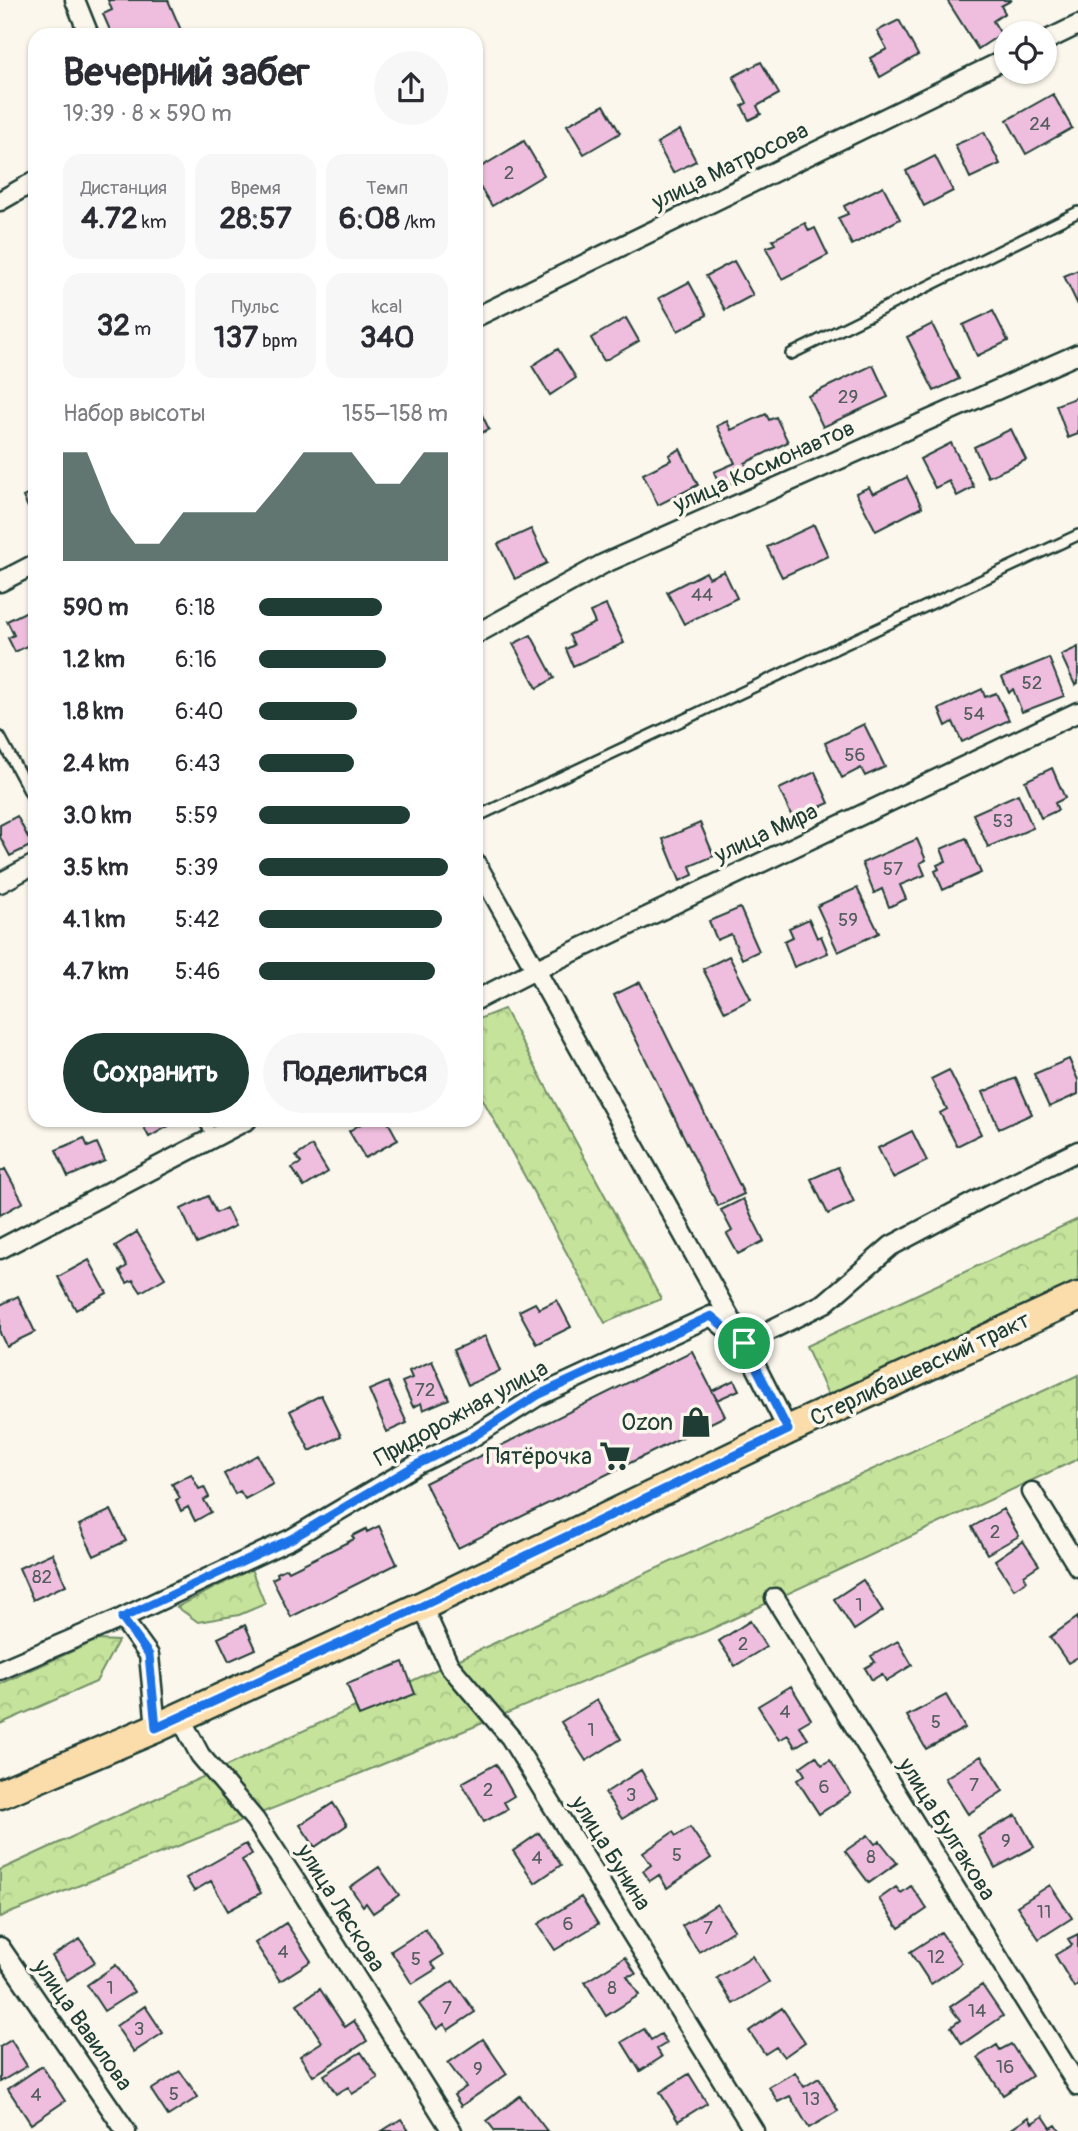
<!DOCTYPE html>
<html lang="ru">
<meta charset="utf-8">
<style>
:root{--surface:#fff;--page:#f7f7f7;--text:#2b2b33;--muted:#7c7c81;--accent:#1f3d34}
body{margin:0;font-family:Pangolin,sans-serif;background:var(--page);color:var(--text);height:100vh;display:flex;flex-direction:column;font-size:26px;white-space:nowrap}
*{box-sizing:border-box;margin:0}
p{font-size:23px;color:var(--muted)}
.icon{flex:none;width:38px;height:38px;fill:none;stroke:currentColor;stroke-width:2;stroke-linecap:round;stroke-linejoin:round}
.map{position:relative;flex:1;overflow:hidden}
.drawer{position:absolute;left:28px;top:28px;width:455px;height:1099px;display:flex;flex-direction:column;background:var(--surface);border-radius:21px;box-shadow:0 2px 5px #0004}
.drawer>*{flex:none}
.fabs{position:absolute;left:994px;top:21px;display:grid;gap:14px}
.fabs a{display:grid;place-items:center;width:63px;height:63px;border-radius:50%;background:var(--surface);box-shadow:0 2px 5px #0004;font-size:35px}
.pin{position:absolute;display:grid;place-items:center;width:60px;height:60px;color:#fff;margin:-30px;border:4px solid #fff;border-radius:50%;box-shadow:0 2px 7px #0007}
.round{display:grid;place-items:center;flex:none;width:74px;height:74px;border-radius:37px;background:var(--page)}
.headline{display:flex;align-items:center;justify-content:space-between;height:119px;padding:0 35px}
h1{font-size:38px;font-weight:700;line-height:52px}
.figures{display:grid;grid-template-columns:repeat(3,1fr);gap:10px;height:119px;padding:7px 35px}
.figures div{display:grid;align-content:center;border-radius:18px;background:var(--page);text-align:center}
.figures b{font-size:30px;font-weight:700}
.figures small{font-size:19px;font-weight:400}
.figures p{font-size:19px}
.chart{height:196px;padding:14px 35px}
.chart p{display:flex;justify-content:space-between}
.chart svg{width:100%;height:126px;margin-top:7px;fill:var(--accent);opacity:.7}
.primary-button{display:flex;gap:14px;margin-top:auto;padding:14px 35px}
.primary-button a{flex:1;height:80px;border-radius:42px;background:var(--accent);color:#fff;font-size:28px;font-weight:700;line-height:80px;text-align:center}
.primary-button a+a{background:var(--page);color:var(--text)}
ul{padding:0 35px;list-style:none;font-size:23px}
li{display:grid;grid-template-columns:112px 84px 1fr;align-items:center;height:52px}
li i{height:18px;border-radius:9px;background:var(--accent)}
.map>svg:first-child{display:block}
</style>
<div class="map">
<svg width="1078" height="2131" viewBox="0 0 1078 2131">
<defs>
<pattern id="forest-crowns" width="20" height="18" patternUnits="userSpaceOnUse" patternTransform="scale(1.75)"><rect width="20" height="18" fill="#c5e39b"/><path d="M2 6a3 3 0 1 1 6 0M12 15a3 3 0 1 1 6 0" fill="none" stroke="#a9c486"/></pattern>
</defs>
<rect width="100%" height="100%" fill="#fbf7ec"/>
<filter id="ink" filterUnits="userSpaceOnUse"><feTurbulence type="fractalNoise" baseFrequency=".0143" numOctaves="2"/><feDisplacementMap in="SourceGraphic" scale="14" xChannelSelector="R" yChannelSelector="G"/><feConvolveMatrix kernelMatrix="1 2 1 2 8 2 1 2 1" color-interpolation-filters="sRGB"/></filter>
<g filter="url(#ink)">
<path fill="url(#forest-crowns)" stroke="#729068" stroke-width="2" d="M 504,1009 L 661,1299 L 605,1323 L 476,1087 L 476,1020 Z
M 1078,1219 L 1078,1284 L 830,1399 L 806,1346 Z
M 1078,1375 L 1078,1459 L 707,1631 L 344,1780 L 0,1917 L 0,1870 Z
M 251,1569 L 265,1604 L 239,1615 L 198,1622 L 177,1607 Z
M 97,1640 L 118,1641 L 96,1682 L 0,1724 L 0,1684 Z"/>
<path fill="#efbede" stroke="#1f3d34" stroke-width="2" d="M 108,0 L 168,0 L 183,35 L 112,35 L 103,14 L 112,10 Z
M 947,0 L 1012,0 L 1001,6 L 1005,13 L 993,21 L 1001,34 L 978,49 Z
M 899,20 L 918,55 L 880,77 L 870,58 L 887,49 L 877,31 Z
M 761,62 L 779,94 L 757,106 L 761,114 L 749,120 L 742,106 L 747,103 L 733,77 Z
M 1053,94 L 1072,128 L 1026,154 L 1007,120 Z
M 604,105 L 620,133 L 584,154 L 567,125 Z
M 680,130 L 696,161 L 673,173 L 657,143 Z
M 984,132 L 1000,164 L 970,178 L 955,145 Z
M 524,141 L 544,175 L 492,206 L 476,181 L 476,170 Z
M 935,156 L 953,191 L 924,206 L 906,171 Z
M 883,186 L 900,219 L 852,245 L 838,218 L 848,214 L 844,206 Z
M 805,223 L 809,231 L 815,228 L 828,255 L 782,279 L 766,248 L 775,244 L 772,240 Z
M 734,261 L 753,295 L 725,310 L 706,276 Z
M 1078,270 L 1078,305 L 1064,276 Z
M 689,282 L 707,315 L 678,331 L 659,298 Z
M 993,311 L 1008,341 L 977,356 L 963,325 Z
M 626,318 L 639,341 L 604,361 L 591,338 Z
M 932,324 L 959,379 L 934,391 L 907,337 Z
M 558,349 L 576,378 L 550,395 L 532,366 Z
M 873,365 L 888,397 L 823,427 L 808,396 Z
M 1078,397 L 1078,434 L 1068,438 L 1056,405 Z
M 476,403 L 489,429 L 476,436 Z
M 766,414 L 769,420 L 776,417 L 788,442 L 745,463 L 751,474 L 721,488 L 714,472 L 735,463 L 717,426 L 727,421 L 731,430 Z
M 1011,429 L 1026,460 L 988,477 L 974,447 Z
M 951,443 L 974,487 L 957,496 L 949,481 L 935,488 L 920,459 Z
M 680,449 L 698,485 L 658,505 L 643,474 L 671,460 L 669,455 Z
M 907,477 L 922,507 L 876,531 L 856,493 L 869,487 L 873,494 Z
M 35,491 L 35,522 L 23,497 Z
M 814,525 L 828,556 L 782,577 L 767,547 Z
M 531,529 L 547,563 L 515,579 L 498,544 Z
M 724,571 L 737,598 L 684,624 L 667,592 L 706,572 L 709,578 Z
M 606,605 L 624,643 L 573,666 L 566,649 L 574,645 L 569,635 L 595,623 L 590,612 Z
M 35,607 L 35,642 L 15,652 L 8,638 L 14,635 L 7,621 Z
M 531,635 L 554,678 L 537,688 L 513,644 Z
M 1078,647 L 1078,683 L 1075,685 L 1061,655 Z
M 1049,658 L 1064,696 L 1022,712 L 1013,689 L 1009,693 L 1002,677 Z
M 982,689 L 985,697 L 996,693 L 1009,720 L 962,742 L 953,722 L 946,726 L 939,709 Z
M 864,724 L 885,767 L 865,776 L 861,768 L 842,778 L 825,743 Z
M 1052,768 L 1065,798 L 1055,803 L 1058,810 L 1041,818 L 1025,781 Z
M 815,772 L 829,803 L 793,819 L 779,789 Z
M 1018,794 L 1033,828 L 988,847 L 973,814 Z
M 17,816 L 32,845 L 10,856 L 0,837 L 0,825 Z
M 700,823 L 714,856 L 690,866 L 693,875 L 680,881 L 663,839 Z
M 966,838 L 981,873 L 943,890 L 935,871 L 939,869 L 937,865 L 946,861 L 941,849 Z
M 917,839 L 926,860 L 920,863 L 925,875 L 900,885 L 906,899 L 889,907 L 882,889 L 874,893 L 862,863 Z
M 857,888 L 879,933 L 838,952 L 817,906 Z
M 740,908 L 759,951 L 742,959 L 731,934 L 717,940 L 709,921 Z
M 809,919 L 817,938 L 821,936 L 828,953 L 794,967 L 784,941 L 793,937 L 789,928 Z
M 729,956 L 751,999 L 725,1012 L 703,969 Z
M 640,982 L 744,1194 L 718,1206 L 614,995 Z
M 1069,1059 L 1078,1080 L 1078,1094 L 1049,1107 L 1034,1074 Z
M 949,1070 L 981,1134 L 957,1146 L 940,1113 L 947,1109 L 931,1079 Z
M 1016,1078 L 1032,1114 L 999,1129 L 983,1092 Z
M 140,1120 L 179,1120 L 149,1137 Z
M 368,1120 L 387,1120 L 398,1140 L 365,1158 L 349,1131 Z
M 912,1131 L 927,1161 L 893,1178 L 878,1148 Z
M 84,1138 L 88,1147 L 97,1143 L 105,1161 L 68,1177 L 56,1150 Z
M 312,1146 L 328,1172 L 304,1187 L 292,1168 L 301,1163 L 296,1156 Z
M 838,1167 L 854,1202 L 828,1214 L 811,1179 Z
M 5,1169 L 23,1202 L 0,1215 L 0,1172 Z
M 208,1196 L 216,1213 L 226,1208 L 235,1226 L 197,1244 L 181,1209 Z
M 743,1199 L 764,1241 L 738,1254 L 727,1234 L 732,1231 L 721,1210 Z
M 137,1232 L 165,1278 L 141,1292 L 133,1280 L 127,1283 L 120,1271 L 127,1266 L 115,1246 Z
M 89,1260 L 107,1293 L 76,1310 L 58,1277 Z
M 18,1296 L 35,1332 L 6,1346 L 0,1333 L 0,1305 Z
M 557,1300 L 571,1327 L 537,1344 L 519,1311 L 535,1303 L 539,1309 Z
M 485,1336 L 500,1371 L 468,1385 L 453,1350 Z
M 692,1351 L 725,1416 L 458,1548 L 425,1483 Z
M 432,1361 L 449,1399 L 423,1410 L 421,1403 L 413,1407 L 402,1382 L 412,1378 L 409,1371 Z
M 734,1380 L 739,1390 L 717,1400 L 712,1391 Z
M 388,1382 L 407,1423 L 387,1432 L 369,1390 Z
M 321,1395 L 341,1436 L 310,1451 L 290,1411 Z
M 257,1455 L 273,1484 L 245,1499 L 240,1491 L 235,1494 L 224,1474 Z
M 191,1474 L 199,1489 L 204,1487 L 209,1497 L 204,1500 L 211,1512 L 195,1521 L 188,1507 L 181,1511 L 176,1500 L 180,1498 L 172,1484 Z
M 1003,1509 L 1019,1536 L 987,1554 L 972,1527 Z
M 111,1510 L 126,1541 L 94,1556 L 79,1525 Z
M 379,1526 L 397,1564 L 291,1617 L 272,1579 L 278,1576 L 277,1573 L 287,1568 L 289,1571 L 354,1539 L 352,1536 L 366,1529 L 367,1532 Z
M 1023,1541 L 1039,1565 L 1024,1575 L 1027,1581 L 1014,1589 L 995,1560 Z
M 52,1553 L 66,1585 L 33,1600 L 19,1568 Z
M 863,1580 L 883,1611 L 854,1630 L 834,1599 Z
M 1078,1617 L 1078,1657 L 1068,1663 L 1050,1637 Z
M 750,1621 L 766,1647 L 735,1666 L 719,1641 Z
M 245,1625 L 256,1649 L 229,1661 L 218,1638 Z
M 898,1641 L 912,1665 L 886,1681 L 882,1674 L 872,1680 L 865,1668 L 875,1662 L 871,1656 Z
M 403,1662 L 415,1694 L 359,1716 L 347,1684 Z
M 791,1686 L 811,1719 L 799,1726 L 808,1739 L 795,1747 L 788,1735 L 779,1740 L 758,1706 Z
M 946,1695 L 965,1728 L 926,1749 L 907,1716 Z
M 597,1700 L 621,1739 L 586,1761 L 561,1722 Z
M 816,1756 L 822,1765 L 830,1760 L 851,1793 L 819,1814 L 797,1780 L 805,1775 L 800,1767 Z
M 981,1756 L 1003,1791 L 968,1814 L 945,1778 Z
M 496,1764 L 514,1796 L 504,1802 L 508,1809 L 484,1822 L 462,1783 Z
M 641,1770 L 657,1797 L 622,1819 L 605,1793 Z
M 333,1803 L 347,1825 L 315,1847 L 300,1825 Z
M 1016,1815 L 1034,1847 L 995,1868 L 978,1836 Z
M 690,1827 L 711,1858 L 667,1888 L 659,1875 L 650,1881 L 643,1871 L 651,1865 L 643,1853 L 673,1832 L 676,1836 Z
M 539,1833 L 561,1865 L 535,1883 L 513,1851 Z
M 868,1835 L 875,1844 L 880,1841 L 897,1863 L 869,1883 L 845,1851 Z
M 246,1844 L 252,1854 L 242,1860 L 261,1893 L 228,1911 L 211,1881 L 194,1891 L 186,1878 Z
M 379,1867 L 399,1895 L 373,1913 L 366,1903 L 363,1906 L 350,1887 Z
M 1050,1885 L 1072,1918 L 1039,1939 L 1017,1906 Z
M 911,1886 L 927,1909 L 899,1928 L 879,1899 L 896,1887 L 901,1893 Z
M 581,1897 L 598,1924 L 555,1950 L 538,1924 Z
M 717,1904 L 734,1930 L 699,1952 L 682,1926 Z
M 286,1923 L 311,1961 L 280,1981 L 255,1943 Z
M 425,1929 L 443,1955 L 431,1963 L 436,1969 L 412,1984 L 391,1951 Z
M 941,1932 L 962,1963 L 931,1984 L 910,1952 Z
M 1078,1934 L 1078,1984 L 1074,1987 L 1055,1955 L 1072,1945 L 1068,1939 Z
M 80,1939 L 95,1962 L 67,1980 L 52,1956 Z
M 752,1956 L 769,1982 L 733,2004 L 717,1978 Z
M 625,1957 L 636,1974 L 627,1976 L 639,1995 L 606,2016 L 585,1982 Z
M 116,1965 L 134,1992 L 104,2011 L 87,1985 Z
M 453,1981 L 475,2012 L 448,2030 L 444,2024 L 437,2029 L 419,2004 Z
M 982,1985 L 1003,2016 L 962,2044 L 951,2027 L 960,2020 L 950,2007 Z
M 320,1989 L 345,2027 L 354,2021 L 367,2041 L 313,2076 L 300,2056 L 322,2042 L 297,2004 Z
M 145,2006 L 163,2033 L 134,2052 L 116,2026 Z
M 782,2008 L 805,2042 L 784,2057 L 776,2047 L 765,2054 L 749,2031 Z
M 644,2029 L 651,2040 L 661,2034 L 667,2043 L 657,2049 L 662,2057 L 640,2071 L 622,2042 Z
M 483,2039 L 507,2074 L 461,2106 L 454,2095 L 466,2087 L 448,2063 Z
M 11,2040 L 27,2066 L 0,2082 L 0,2047 Z
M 1011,2044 L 1032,2076 L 1003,2095 L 978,2057 L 997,2045 L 1000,2050 Z
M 361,2052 L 378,2078 L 352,2094 L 348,2087 L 336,2094 L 324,2075 Z
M 42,2066 L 65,2101 L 31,2124 L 8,2089 Z
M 180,2071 L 198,2097 L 168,2116 L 151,2090 Z
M 795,2072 L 804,2087 L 819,2078 L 838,2111 L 809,2128 L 790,2096 L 778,2102 L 769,2087 Z
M 689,2074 L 707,2103 L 678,2121 L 660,2092 Z
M 520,2096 L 547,2131 L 495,2131 L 487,2121 Z
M 1043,2116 L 1051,2128 L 1056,2125 L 1060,2131 L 1010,2130 L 1029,2117 L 1032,2123 Z
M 401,2119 L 409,2131 L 382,2131 Z"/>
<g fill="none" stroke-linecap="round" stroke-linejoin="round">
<defs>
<path id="service" d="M 791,354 L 1078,212
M 0,737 L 35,802
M 476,817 L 1078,535
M 204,1120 L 213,1138"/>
<path id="minor" d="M 75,0 L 89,35
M 1045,41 L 1078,25
M 0,201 L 35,181
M 476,317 L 1006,59
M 0,582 L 35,564
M 476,634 L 603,564 L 1078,354
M 476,863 L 744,1343 L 788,1430
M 0,883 L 35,864
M 476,1000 L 535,970 L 1078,712
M 0,1249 L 247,1120
M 1032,1492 L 1078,1567
M 775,1598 L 1078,2086
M 422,1606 L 449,1665 L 510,1737 L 754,2131
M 122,1618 L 149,1655 L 156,1728
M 0,1670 L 122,1618 L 291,1539 L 416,1465 L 471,1438 L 538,1396 L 711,1316 L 744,1343 L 825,1303 L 891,1246 L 978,1200 L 1078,1151
M 180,1717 L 200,1755 L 255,1820 L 296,1882 L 452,2131
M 0,1947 L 126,2131"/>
<path id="primary" d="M 0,1794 L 156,1728 L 422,1606 L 788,1430 L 1078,1297"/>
</defs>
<use href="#service" stroke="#1f3d34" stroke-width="14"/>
<use href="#minor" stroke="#1f3d34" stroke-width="23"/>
<use href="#primary" stroke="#1f3d34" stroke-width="33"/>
<use href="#service" stroke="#fbf7ec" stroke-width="9"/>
<use href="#minor" stroke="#fbf7ec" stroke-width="18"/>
<use href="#primary" stroke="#faddab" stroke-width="28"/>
</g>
</g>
<g fill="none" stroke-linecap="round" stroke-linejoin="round" filter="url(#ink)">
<defs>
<path id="route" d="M 711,1316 L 744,1343 L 788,1430 L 422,1606 L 156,1728 L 149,1655 L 122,1618 L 291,1539 L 416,1465 L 471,1438 L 538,1395 Z"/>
</defs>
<use href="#route" stroke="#fff" stroke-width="14"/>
<use href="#route" stroke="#1a73e8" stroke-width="9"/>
</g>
<defs>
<symbol id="shop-bare" viewBox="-9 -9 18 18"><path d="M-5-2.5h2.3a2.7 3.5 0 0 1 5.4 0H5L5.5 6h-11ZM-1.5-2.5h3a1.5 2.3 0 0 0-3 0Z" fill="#1f3d34" stroke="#fbf7ec" stroke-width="2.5" paint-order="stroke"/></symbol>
<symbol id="supermarket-bare" viewBox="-9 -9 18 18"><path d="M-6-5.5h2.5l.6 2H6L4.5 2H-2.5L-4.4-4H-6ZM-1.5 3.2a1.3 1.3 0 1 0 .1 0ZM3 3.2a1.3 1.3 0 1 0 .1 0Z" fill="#1f3d34" stroke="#fbf7ec" stroke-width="2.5" paint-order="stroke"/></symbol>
</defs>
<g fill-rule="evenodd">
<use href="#shop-bare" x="674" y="1400" width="44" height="44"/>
<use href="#supermarket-bare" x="593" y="1434" width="44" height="44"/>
</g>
<g text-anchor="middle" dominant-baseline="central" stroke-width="7" stroke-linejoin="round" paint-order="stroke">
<g font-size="19" fill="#535d5e">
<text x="1040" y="124">24</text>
<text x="509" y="173">2</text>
<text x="848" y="397">29</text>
<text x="702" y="595">44</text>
<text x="1032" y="683">52</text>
<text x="974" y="714">54</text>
<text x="855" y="755">56</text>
<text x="1003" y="821">53</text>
<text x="893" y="869">57</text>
<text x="848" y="920">59</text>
<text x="425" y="1390">72</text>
<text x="995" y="1532">2</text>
<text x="42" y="1577">82</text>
<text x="859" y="1605">1</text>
<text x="743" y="1644">2</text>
<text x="785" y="1712">4</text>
<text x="936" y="1722">5</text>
<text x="591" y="1730">1</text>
<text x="974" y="1785">7</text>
<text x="824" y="1787">6</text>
<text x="488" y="1790">2</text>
<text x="631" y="1795">3</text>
<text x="1006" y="1841">9</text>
<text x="677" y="1855">5</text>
<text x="871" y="1857">8</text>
<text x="537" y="1858">4</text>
<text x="1044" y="1912">11</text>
<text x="568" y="1924">6</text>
<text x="708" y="1928">7</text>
<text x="283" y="1952">4</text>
<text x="936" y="1957">12</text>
<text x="416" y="1959">5</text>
<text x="110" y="1988">1</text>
<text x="612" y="1988">8</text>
<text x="447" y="2008">7</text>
<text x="977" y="2011">14</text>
<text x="139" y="2029">3</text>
<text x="1005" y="2067">16</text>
<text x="478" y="2069">9</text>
<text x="174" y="2094">5</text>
<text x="36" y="2095">4</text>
<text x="811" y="2099">13</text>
</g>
<g font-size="23" fill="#1f3d34" stroke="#fbf7ec">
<text transform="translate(730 166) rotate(-26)">улица Матросова</text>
<text transform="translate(764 466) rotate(-24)">улица Космонавтов</text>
<text transform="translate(766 833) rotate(-25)">улица Мира</text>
<text transform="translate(920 1369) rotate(-25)">Стерлибашевский тракт</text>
<text transform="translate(461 1413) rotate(-29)">Придорожная улица</text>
<text transform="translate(947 1829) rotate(58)">улица Булгакова</text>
<text transform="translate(611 1853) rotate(58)">улица Бунина</text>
<text transform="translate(341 1908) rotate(58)">улица Лескова</text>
<text transform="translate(83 2025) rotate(55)">улица Вавилова</text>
</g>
<g font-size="23" fill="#1f3d34" stroke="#fbf7ec" text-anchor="end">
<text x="673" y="1422">Ozon</text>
<text x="592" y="1456">Пятёрочка</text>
</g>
</g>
</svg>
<div class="fabs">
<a><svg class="icon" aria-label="locate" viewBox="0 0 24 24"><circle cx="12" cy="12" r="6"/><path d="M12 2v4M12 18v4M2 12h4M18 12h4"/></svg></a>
</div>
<div class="pin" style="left:744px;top:1343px;background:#1e9e55"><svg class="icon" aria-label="arrive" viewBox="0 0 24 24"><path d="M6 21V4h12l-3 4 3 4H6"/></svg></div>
<section class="drawer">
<div class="headline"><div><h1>Вечерний забег</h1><p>19:39 · 8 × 590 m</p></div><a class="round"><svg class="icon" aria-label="share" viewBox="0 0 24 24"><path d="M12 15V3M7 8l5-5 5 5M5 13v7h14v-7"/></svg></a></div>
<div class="figures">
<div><p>Дистанция</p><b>4.72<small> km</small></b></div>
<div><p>Время</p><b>28:57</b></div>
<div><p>Темп</p><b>6:08<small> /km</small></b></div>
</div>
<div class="figures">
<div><b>32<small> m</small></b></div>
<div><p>Пульс</p><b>137<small> bpm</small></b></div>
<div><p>kcal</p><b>340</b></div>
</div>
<div class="chart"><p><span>Набор высоты</span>155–158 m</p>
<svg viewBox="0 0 160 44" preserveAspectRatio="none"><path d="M0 44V6L10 6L20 27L30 38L40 38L50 27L60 27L70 27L80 27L90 17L100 6L110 6L120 6L130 17L140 17L150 6L160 6V44z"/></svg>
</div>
<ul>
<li><b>590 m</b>6:18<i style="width:65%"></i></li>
<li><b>1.2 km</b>6:16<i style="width:67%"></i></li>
<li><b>1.8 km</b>6:40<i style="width:52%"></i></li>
<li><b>2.4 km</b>6:43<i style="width:50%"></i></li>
<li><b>3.0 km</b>5:59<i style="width:80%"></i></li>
<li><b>3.5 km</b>5:39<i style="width:100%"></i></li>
<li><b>4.1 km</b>5:42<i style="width:97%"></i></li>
<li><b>4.7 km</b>5:46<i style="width:93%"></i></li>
</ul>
<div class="primary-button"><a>Сохранить</a><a>Поделиться</a></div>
</section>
</div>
